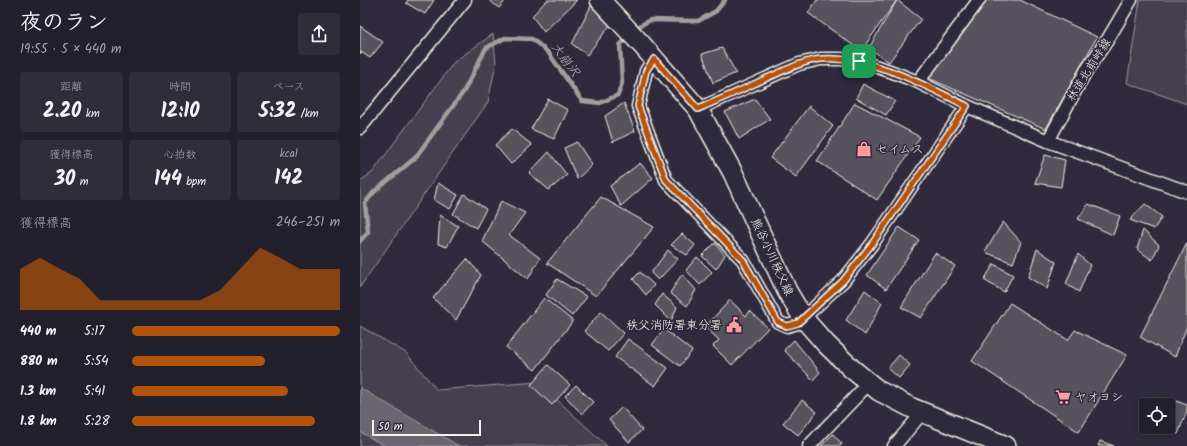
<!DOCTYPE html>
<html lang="ja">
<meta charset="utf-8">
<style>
:root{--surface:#23202e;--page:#2f2d3a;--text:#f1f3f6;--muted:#a3a3aa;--line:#403e4a;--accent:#b45309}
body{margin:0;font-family:Kalam,"Klee One",sans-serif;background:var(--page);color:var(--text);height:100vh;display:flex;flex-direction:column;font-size:15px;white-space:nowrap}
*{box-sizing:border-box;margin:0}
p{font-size:13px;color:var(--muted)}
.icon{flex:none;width:22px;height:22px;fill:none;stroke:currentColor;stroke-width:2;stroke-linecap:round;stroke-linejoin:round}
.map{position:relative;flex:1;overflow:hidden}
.sheet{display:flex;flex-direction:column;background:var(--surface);width:360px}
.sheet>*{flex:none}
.fabs{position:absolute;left:779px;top:398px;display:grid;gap:8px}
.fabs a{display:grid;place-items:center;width:36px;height:36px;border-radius:4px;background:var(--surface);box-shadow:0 2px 10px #0003,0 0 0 1px var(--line);font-size:20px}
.scale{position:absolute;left:12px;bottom:10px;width:109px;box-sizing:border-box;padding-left:4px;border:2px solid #f4f1e8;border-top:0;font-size:11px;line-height:14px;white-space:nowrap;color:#f4f1e8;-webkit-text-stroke:3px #2f2a3d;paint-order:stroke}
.pin{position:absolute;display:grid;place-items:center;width:34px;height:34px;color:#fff;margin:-17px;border-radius:8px;box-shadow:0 2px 6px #0006}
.round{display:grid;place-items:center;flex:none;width:42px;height:42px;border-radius:4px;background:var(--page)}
.head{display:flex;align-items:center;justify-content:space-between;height:68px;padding:0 20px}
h1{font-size:22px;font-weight:800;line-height:30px}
.metrics{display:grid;grid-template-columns:repeat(3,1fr);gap:6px;height:68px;padding:4px 20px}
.metrics div{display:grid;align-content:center;border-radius:4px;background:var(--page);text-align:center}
.metrics b{font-size:20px;font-weight:800}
.metrics small{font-size:11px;font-weight:400}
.metrics p{font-size:11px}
.chart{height:112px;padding:8px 20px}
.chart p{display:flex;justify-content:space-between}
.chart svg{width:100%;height:72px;margin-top:4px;fill:var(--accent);opacity:.7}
ul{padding:0 20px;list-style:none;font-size:13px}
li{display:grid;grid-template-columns:64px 48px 1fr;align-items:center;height:30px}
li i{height:10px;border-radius:5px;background:var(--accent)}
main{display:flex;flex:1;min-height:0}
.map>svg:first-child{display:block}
</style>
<main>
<section class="sheet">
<div class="head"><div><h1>夜のラン</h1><p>19:55 · 5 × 440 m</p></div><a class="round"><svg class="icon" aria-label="share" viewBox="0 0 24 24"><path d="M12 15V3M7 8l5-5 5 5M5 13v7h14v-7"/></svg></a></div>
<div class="metrics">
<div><p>距離</p><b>2.20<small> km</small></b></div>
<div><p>時間</p><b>12:10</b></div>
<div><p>ペース</p><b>5:32<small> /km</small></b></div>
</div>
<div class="metrics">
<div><p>獲得標高</p><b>30<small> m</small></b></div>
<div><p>心拍数</p><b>144<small> bpm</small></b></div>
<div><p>kcal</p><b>142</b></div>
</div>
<div class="chart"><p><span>獲得標高</span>246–251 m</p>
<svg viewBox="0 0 160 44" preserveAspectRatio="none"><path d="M0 44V19L10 12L20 19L30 25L40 38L50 38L60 38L70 38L80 38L90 38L100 32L110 19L120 6L130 12L140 19L150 19L160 19V44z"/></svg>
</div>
<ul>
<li><b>440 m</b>5:17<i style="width:100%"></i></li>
<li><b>880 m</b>5:54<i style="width:64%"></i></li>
<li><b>1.3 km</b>5:41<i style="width:75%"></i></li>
<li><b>1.8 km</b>5:28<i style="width:88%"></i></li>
</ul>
</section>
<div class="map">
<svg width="827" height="446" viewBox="0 0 827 446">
<rect width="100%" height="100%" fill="#2f2a3d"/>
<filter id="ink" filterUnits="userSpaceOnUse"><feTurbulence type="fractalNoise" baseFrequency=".025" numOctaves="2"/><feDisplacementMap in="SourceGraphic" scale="8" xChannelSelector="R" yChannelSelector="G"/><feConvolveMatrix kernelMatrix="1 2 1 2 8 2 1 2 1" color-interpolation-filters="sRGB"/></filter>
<g filter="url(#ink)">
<path fill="#454050" stroke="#9c989c" d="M 780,0 L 827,0 L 827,104 L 767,83 Z
M 133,34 L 136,63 L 128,102 L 0,287 L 0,181 L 12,173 L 94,62 Z
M 0,326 L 46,353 L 77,390 L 178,382 L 247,446 L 0,446 Z"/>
<path fill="#6a6670" stroke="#a19ea0" d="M 0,388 L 99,446 L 25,446 L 0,432 Z"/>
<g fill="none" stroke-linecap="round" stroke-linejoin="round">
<path stroke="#a19ea0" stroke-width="4.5" d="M 274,31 L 276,28 L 290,20 L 338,21 L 356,11 L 365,0
M 0,241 L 8,232 L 5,203 L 14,192 L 55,158 L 104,91 L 126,48 L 145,38 L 172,39 L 188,52 L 222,101 L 240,103 L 258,95 L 262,83 L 260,45 L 269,36"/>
</g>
<path fill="#56525f" stroke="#f4f1e8" d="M 48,0 L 74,0 L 65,14 L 46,3 Z
M 129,0 L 146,0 L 139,8 Z
M 187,0 L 217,0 L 184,32 L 172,16 Z
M 457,0 L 537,0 L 501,51 L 448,13 Z
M 537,0 L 561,19 L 529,62 L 509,48 Z
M 625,0 L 660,0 L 737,37 L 686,129 L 568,78 Z
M 231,6 L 254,20 L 227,55 L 212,44 Z
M 0,26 L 23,42 L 10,58 L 1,52 L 0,54 Z
M 362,48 L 376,73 L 353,83 L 342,54 Z
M 503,84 L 535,101 L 526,115 L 496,98 Z
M 188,99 L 208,110 L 194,139 L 171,129 Z
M 395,99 L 410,119 L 379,139 L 365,112 Z
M 264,103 L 275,131 L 253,142 L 245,116 Z
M 495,103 L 560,137 L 517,200 L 457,161 Z
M 449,106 L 473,126 L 436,177 L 410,158 Z
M 152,129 L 172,145 L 151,164 L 135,145 Z
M 217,142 L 232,165 L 217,179 L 204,148 Z
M 189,152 L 207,175 L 189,190 L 169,173 Z
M 685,155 L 705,160 L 701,187 L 675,183 Z
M 280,163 L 293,178 L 261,206 L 250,186 Z
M 78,183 L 98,195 L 90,209 L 74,200 Z
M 104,194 L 126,209 L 116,228 L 93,214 Z
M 241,197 L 294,227 L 236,296 L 187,263 Z
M 141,201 L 165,213 L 149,235 L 180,258 L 168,279 L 122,241 Z
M 728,204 L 760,216 L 753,235 L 718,219 Z
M 785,204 L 802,217 L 794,229 L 770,220 Z
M 80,215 L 98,226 L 87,247 L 78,244 Z
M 643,222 L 661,242 L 653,263 L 625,252 Z
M 539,227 L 559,240 L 526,289 L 507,275 Z
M 783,230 L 799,245 L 792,260 L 777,249 Z
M 322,234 L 335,245 L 327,255 L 311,245 Z
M 355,243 L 365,255 L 356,269 L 342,256 Z
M 827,243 L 827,326 L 815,357 L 780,337 Z
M 677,249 L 696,262 L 687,289 L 668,277 Z
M 308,250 L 318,259 L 298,280 L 291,273 Z
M 575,253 L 595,266 L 561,318 L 541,307 Z
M 718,254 L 730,265 L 719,292 L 706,284 Z
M 337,257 L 352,272 L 340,285 L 326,270 Z
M 107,259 L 121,275 L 96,320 L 73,298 Z
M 634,264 L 653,275 L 644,292 L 624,280 Z
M 280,272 L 294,285 L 286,295 L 273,279 Z
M 322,274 L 336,290 L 327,306 L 310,293 Z
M 197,279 L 227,297 L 212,316 L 186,295 Z
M 505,290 L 522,303 L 505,335 L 486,320 Z
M 302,294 L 317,307 L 311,321 L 295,305 Z
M 184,298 L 213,321 L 175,370 L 146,347 Z
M 370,300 L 386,316 L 390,311 L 408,328 L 372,365 L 353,346 L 359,340 L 345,327 Z
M 650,303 L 708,340 L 715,330 L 767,355 L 719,432 L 612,361 Z
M 241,312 L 264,333 L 248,351 L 224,331 Z
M 304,329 L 332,351 L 320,366 L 292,345 Z
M 268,339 L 308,368 L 295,386 L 255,357 Z
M 434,340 L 460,372 L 453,380 L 424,350 Z
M 539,355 L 550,365 L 539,378 L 528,368 Z
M 188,365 L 210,385 L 192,405 L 171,385 Z
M 216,385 L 233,402 L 222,414 L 205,396 Z
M 811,399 L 827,405 L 827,411 L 818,434 L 801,427 L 808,427 L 808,407 Z
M 442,400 L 457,412 L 438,435 L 423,423 Z
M 262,407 L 282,430 L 269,442 L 249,420 Z
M 473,434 L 482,444 L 480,446 L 461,446 Z
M 740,441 L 754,446 L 738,446 Z"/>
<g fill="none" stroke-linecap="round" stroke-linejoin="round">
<defs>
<path id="street" d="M 294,59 L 286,71 L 278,106 L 306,180 L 383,260 L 418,322 L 427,326 L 438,323 L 483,281 L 512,244 L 607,106
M 558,82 L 619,0
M 338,109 L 439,64 L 461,59 L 480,59 L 499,61 L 530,71 L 558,82 L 607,106 L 688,141 L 827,192
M 0,128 L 105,0
M 688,141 L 726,71 L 748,39 L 771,0
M 449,446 L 509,383
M 534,446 L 563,412"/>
<path id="primary" d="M 240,0 L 282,45 L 338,109 L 373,173 L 427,291 L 443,318 L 466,344 L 492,369 L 519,391 L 552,408 L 646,446"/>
</defs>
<use href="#street" stroke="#f4f1e8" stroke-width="15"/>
<use href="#primary" stroke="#f4f1e8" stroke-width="22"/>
<use href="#street" stroke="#2f2a3d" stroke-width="12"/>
<use href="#primary" stroke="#2f2a3d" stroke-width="19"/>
</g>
</g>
<g fill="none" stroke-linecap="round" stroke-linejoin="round" filter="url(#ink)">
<defs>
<path id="route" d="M 294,59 L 338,109 C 361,99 384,89 407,78 C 424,71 442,61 461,59 C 510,55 564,85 607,106 L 512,244 L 483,281 L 438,323 L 427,326 L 418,322 L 383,260 L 306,180 L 278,106 L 286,71 Z"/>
</defs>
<use href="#route" stroke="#fff" stroke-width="8"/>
<use href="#route" stroke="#b45309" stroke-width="5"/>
</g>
<defs>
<symbol id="shop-bare" viewBox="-9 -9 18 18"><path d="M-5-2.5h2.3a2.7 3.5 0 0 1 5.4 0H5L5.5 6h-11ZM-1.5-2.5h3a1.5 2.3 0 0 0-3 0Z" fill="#ff9aa2" stroke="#2f2a3d" stroke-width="2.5" paint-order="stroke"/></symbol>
<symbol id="civic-bare" viewBox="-9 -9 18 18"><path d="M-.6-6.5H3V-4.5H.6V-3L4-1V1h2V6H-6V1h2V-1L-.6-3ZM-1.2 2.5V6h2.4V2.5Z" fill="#ff9aa2" stroke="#2f2a3d" stroke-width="2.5" paint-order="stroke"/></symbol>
<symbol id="supermarket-bare" viewBox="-9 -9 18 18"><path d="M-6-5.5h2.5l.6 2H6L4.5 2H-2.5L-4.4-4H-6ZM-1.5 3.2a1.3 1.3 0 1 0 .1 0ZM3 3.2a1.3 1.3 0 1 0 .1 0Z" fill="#ff9aa2" stroke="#2f2a3d" stroke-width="2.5" paint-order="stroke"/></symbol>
</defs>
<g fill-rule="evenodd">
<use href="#shop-bare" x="493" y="138" width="22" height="22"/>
<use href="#civic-bare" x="363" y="314" width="22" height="22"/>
<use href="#supermarket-bare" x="692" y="386" width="22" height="22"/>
</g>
<g text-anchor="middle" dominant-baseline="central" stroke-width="3" stroke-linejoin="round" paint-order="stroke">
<g font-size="12" fill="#f4f1e8" stroke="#2f2a3d">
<text transform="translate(729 70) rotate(-58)">林道北前峠線</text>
<text transform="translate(412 257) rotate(65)">熊谷小川秩父線</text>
</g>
<g font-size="12" fill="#f4f1e8" stroke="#2f2a3d" text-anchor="start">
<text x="516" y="149">セイムス</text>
<text x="362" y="325" text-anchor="end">秩父消防署東分署</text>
<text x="715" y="397">ヤオヨシ</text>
</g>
<g font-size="13" font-style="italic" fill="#b6b2b2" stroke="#2f2a3d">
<text transform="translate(205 60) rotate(53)">大崩沢</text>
</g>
</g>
</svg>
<div class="fabs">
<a><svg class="icon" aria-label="locate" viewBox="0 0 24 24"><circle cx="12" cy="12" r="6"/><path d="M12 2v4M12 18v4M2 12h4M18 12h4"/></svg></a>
</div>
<div class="scale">50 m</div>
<div class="pin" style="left:499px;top:61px;background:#1e9e55"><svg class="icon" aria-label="arrive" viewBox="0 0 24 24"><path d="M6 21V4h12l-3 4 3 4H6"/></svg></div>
</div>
</main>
